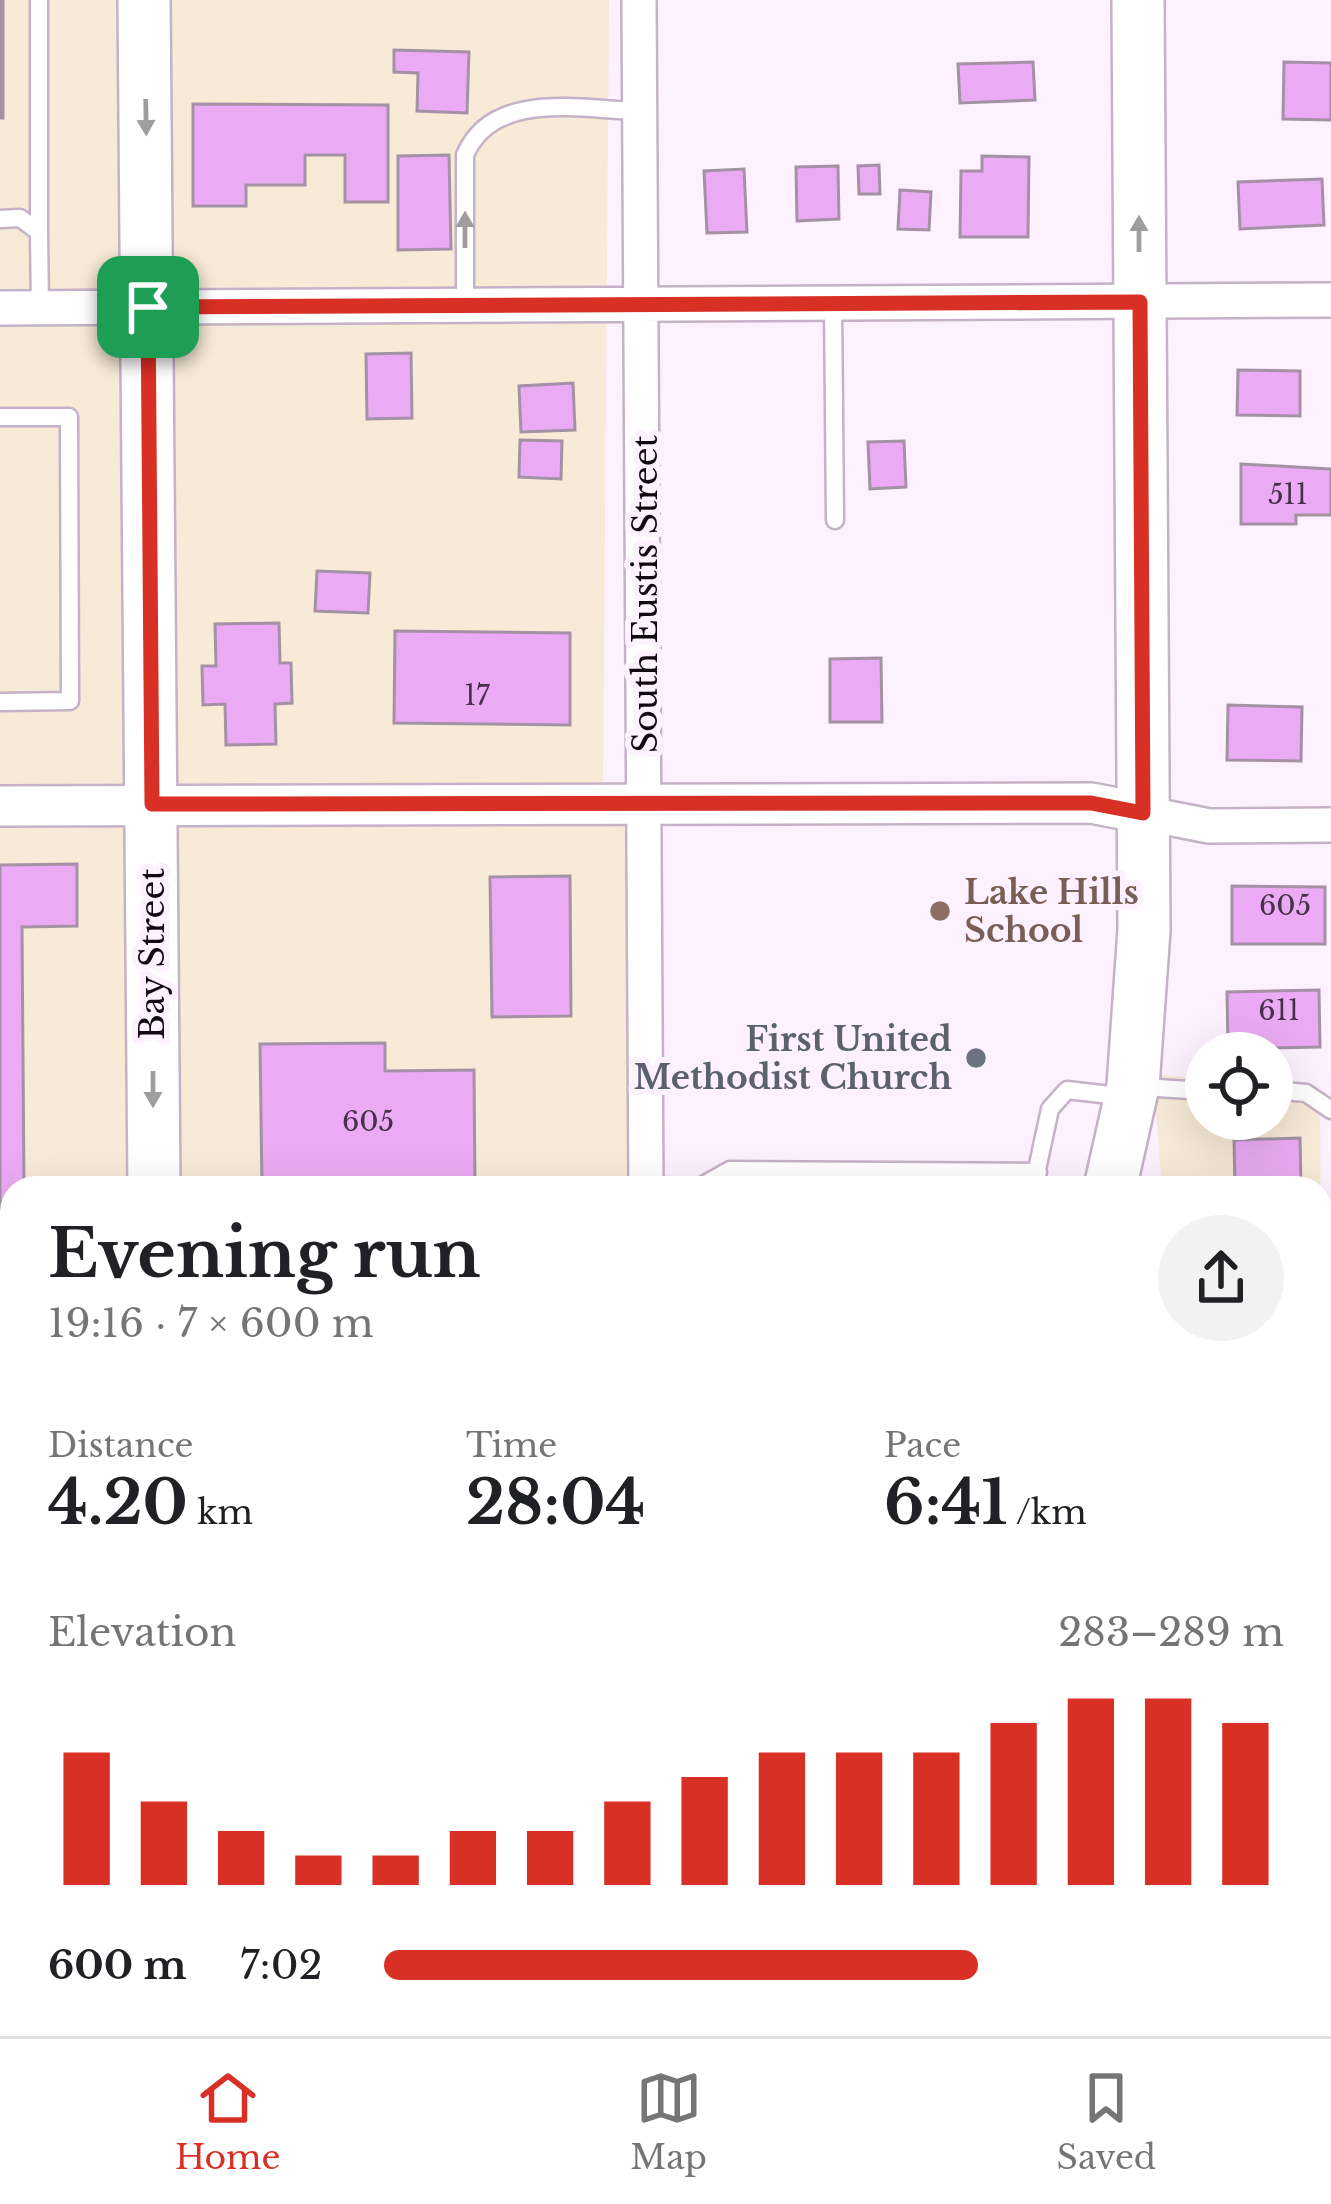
<!DOCTYPE html>
<meta charset="utf-8">
<style>
:root{--surface:#fff;--page:#f2f2f2;--text:#202124;--muted:#757577;--line:#e0e0e0;--accent:#d93025}
body{margin:0;font-family:"Libre Baskerville",serif;background:var(--page);color:var(--text);height:100vh;display:flex;flex-direction:column;font-size:45px;white-space:nowrap}
*{box-sizing:border-box;margin:0}
p{font-size:39px;color:var(--muted)}
.icon{flex:none;width:66px;height:66px;fill:none;stroke:currentColor;stroke-width:2;stroke-linecap:round;stroke-linejoin:round}
.map{position:relative;flex:1;overflow:hidden}
.details{position:absolute;left:0px;top:1176px;width:1332px;height:861px;display:flex;flex-direction:column;background:var(--surface);border-radius:36px 36px 0 0;box-shadow:0 12px 48px #0002}
.details>*{flex:none}
.tools{position:absolute;left:1185px;top:1032px;display:grid;gap:24px}
.tools a{display:grid;place-items:center;width:108px;height:108px;border-radius:50%;background:var(--surface);box-shadow:0 12px 48px #0002;font-size:60px}
.pin{position:absolute;display:grid;place-items:center;width:102px;height:102px;color:#fff;margin:-51px;border-radius:24px;box-shadow:0 6px 18px #0006}
.round{display:grid;place-items:center;flex:none;width:126px;height:126px;border-radius:63px;background:var(--page)}
.overview{display:flex;align-items:center;justify-content:space-between;height:204px;padding:0 48px}
h1{font-size:66px;font-weight:800;line-height:90px}
.stats{display:grid;grid-template-columns:repeat(3,1fr);gap:18px;height:204px;padding:12px 48px}
.stats div{display:grid;align-content:center}
.stats b{font-size:60px;font-weight:800}
.stats small{font-size:33px;font-weight:400}
.stats p{font-size:33px}
.chart{height:336px;padding:24px 48px}
.chart p{display:flex;justify-content:space-between}
.chart svg{width:100%;height:216px;margin-top:12px;stroke:var(--accent);stroke-width:6}
ul{padding:0 48px;list-style:none;font-size:39px}
li{display:grid;grid-template-columns:192px 144px 1fr;align-items:center;height:90px}
li i{height:30px;border-radius:15px;background:var(--accent)}
.menu{display:flex;justify-content:space-around;align-items:center;height:168px;border-top:3px solid var(--line);background:var(--surface);font-size:33px;color:var(--muted)}
.menu a{display:grid;justify-items:center;gap:6px}
.menu .selected{color:var(--accent)}
.map>svg:first-child{display:block}
</style>
<div class="map">
<svg width="1331" height="2036" viewBox="0 0 1331 2036">
<rect width="100%" height="100%" fill="#fdf1ff"/>
<path fill="#f7ead6" d="M 0,0 L 127,0 L 135,785 L 0,786 Z
M 161,0 L 609,0 L 603,783 L 168,785 Z
M 651,822 L 639,1188 L 170,1188 L 168,824 Z
M 135,824 L 136,1188 L 12,1188 L 12,2025 L 137,2025 L 137,2036 L 0,2036 L 0,825 Z
M 1153,1074 L 1206,1079 L 1206,1119 L 1272,1119 L 1272,1085 L 1320,1090 L 1321,1299 L 1320,1306 L 1320,1188 L 1162,1188 Z
M 171,2025 L 410,2025 L 401,2036 L 171,2036 Z
M 458,2025 L 863,2025 L 863,2031 L 632,2025 L 631,2036 L 448,2036 Z"/>
<path fill="#ebaaf4" stroke="#a491a6" stroke-width="3" d="M 0,0 L 3,0 L 3,118 L 0,118 Z
M 394,50 L 469,52 L 467,113 L 417,111 L 418,73 L 394,72 Z
M 1033,62 L 1035,100 L 960,103 L 958,64 Z
M 1284,62 L 1331,63 L 1331,120 L 1283,119 Z
M 193,104 L 388,105 L 388,202 L 345,202 L 345,155 L 305,155 L 305,185 L 246,185 L 246,206 L 193,206 Z
M 449,155 L 451,249 L 398,250 L 398,156 Z
M 982,156 L 1029,157 L 1028,237 L 960,237 L 961,171 L 982,171 Z
M 879,165 L 880,194 L 859,194 L 858,166 Z
M 838,166 L 839,219 L 797,221 L 796,167 Z
M 744,169 L 747,232 L 707,233 L 704,171 Z
M 1322,179 L 1324,225 L 1240,229 L 1238,182 Z
M 900,190 L 931,192 L 929,230 L 898,229 Z
M 411,353 L 412,418 L 367,419 L 366,354 Z
M 1238,370 L 1300,371 L 1300,416 L 1237,415 Z
M 573,383 L 575,430 L 521,432 L 519,386 Z
M 520,440 L 562,441 L 561,479 L 519,477 Z
M 904,441 L 906,487 L 870,489 L 868,442 Z
M 1241,464 L 1331,469 L 1331,515 L 1296,515 L 1296,524 L 1241,524 Z
M 317,571 L 370,573 L 368,613 L 315,611 Z
M 279,623 L 280,663 L 291,663 L 292,703 L 275,704 L 276,744 L 226,745 L 225,704 L 203,705 L 202,666 L 216,666 L 215,624 Z
M 395,631 L 570,633 L 570,725 L 394,723 Z
M 881,658 L 882,722 L 830,722 L 830,659 Z
M 1228,705 L 1302,707 L 1301,761 L 1227,760 Z
M 77,864 L 77,926 L 22,927 L 24,1188 L 12,1188 L 12,1224 L 0,1224 L 0,865 Z
M 570,876 L 571,1016 L 492,1017 L 490,877 Z
M 1232,886 L 1325,887 L 1325,944 L 1232,944 Z
M 1319,990 L 1320,1047 L 1228,1049 L 1227,992 Z
M 385,1043 L 385,1071 L 474,1070 L 475,1188 L 262,1188 L 260,1044 Z
M 1300,1138 L 1301,1188 L 1235,1188 L 1234,1140 Z
M 0,1435 L 12,1435 L 12,1498 L 0,1498 Z
M 1331,1878 L 1331,1931 L 1320,1932 L 1320,1879 Z"/>
<g fill="none" stroke-linecap="round" stroke-linejoin="round">
<defs>
<path id="service" d="M 39,0 L 39,232
M 0,219 L 20,218 L 39,232 L 40,308
M 833,304 L 835,520
M 465,305 L 465,155 C 493,89 583,110 640,111
M 0,417 L 69,417 L 70,701 L 0,702
M 1141,1087 L 1206,1091
M 1272,1090 L 1306,1093 L 1331,1110
M 646,1186 L 700,1187 L 730,1170 L 1038,1172
M 1033,1188 L 1050,1109 L 1067,1090 L 1127,1097
M 1320,1567 L 1331,1592
M 1320,1748 L 1331,1743
M 1253,2025 L 1253,2036
M 345,2036 L 353,2025"/>
<path id="minor" d="M 639,0 L 646,1188
M 0,308 L 1331,300
M 1143,813 L 1209,826 L 1331,825
M 0,1308 L 12,1308
M 1320,1311 L 1331,1311
M 1320,1801 L 1331,1801
M 0,1808 L 12,1808
M 651,2025 L 651,2036"/>
<path id="tertiary" d="M 0,806 L 1091,803 L 1143,813
M 1149,2025 L 1149,2036"/>
<path id="primary" d="M 144,0 L 154,1188
M 1110,1188 L 1133,1086 L 1144,930 L 1138,0
M 154,2036 L 154,2025
M 423,2036 L 433,2025"/>
</defs>
<use href="#service" stroke="#c6b2c8" stroke-width="21"/>
<use href="#minor" stroke="#c6b2c8" stroke-width="38"/>
<use href="#tertiary" stroke="#c6b2c8" stroke-width="44"/>
<use href="#primary" stroke="#c6b2c8" stroke-width="56"/>
<use href="#service" stroke="#fff" stroke-width="16"/>
<use href="#minor" stroke="#fff" stroke-width="33"/>
<use href="#tertiary" stroke="#fff" stroke-width="39"/>
<use href="#primary" stroke="#fff" stroke-width="51"/>
</g>
<defs><path id="oneway-solid" d="M-6-.8H1V-3.2L6.5 0L1 3.2V.8H-6Z" transform="scale(3)"/></defs>
<g fill="#9f9da0">
<use href="#oneway-solid" transform="translate(146 117) rotate(89)"/>
<use href="#oneway-solid" transform="translate(465 230) rotate(-90)"/>
<use href="#oneway-solid" transform="translate(1139 234) rotate(-90)"/>
<use href="#oneway-solid" transform="translate(153 1089) rotate(90)"/>
</g>
<g fill="none" stroke-linecap="round" stroke-linejoin="round">
<defs>
<path id="route" d="M 1140,302 L 1143,813 L 1091,803 L 152,804 L 148,307 Z"/>
</defs>
<use href="#route" stroke="#fff" stroke-width="24"/>
<use href="#route" stroke="#d93025" stroke-width="15"/>
</g>
<circle fill="#8d6e63" stroke="#fdf1ff" stroke-width="4.5" cx="940" cy="911" r="12"/>
<circle fill="#6b7280" stroke="#fdf1ff" stroke-width="4.5" cx="976" cy="1058" r="12"/>
<g text-anchor="middle" dominant-baseline="central" stroke-width="12" stroke-linejoin="round" paint-order="stroke">
<g font-size="27" fill="#47314a">
<text x="1288" y="494">511</text>
<text x="477" y="695">17</text>
<text x="1285" y="905">605</text>
<text x="1279" y="1010">611</text>
<text x="368" y="1121">605</text>
</g>
<g font-size="33" fill="#100911" stroke="#fdf1ff">
<text transform="translate(645 594) rotate(-90)">South Eustis Street</text>
<text transform="translate(152 954) rotate(-90)">Bay Street</text>
</g>
<g font-size="33" font-weight="bold" fill="#785e54" stroke="#fdf1ff" text-anchor="start">
<text x="964" y="892">Lake Hills<tspan x="964" dy="38">School</tspan></text>
</g>
<g font-size="33" font-weight="bold" fill="#5b616d" stroke="#fdf1ff" text-anchor="end">
<text x="952" y="1039">First United<tspan x="952" dy="38">Methodist Church</tspan></text>
</g>
</g>
</svg>
<div class="tools">
<a><svg class="icon" aria-label="locate" viewBox="0 0 24 24"><circle cx="12" cy="12" r="6"/><path d="M12 2v4M12 18v4M2 12h4M18 12h4"/></svg></a>
</div>
<div class="pin" style="left:148px;top:307px;background:#1e9e55"><svg class="icon" aria-label="arrive" viewBox="0 0 24 24"><path d="M6 21V4h12l-3 4 3 4H6"/></svg></div>
<section class="details">
<div class="overview"><div><h1>Evening run</h1><p>19:16 · 7 × 600 m</p></div><a class="round"><svg class="icon" aria-label="share" viewBox="0 0 24 24"><path d="M12 15V3M7 8l5-5 5 5M5 13v7h14v-7"/></svg></a></div>
<div class="stats">
<div><p>Distance</p><b>4.20<small> km</small></b></div>
<div><p>Time</p><b>28:04</b></div>
<div><p>Pace</p><b>6:41<small> /km</small></b></div>
</div>
<div class="chart"><p><span>Elevation</span>283–289 m</p>
<svg viewBox="0 0 160 44" preserveAspectRatio="none"><path d="M5 44V17M15 44V27M25 44V33M35 44V38M45 44V38M55 44V33M65 44V33M75 44V27M85 44V22M95 44V17M105 44V17M115 44V17M125 44V11M135 44V6M145 44V6M155 44V11"/></svg>
</div>
<ul>
<li><b>600 m</b>7:02<i style="width:66%"></i></li>
</ul>
</section>
</div>
<nav class="menu">
<a class="selected"><svg class="icon" aria-label="home" viewBox="0 0 24 24"><path d="M3 11l9-7 9 7M6 9v11h12V9"/></svg>Home</a>
<a><svg class="icon" aria-label="map" viewBox="0 0 24 24"><path d="M3 6l6-2 6 2 6-2v14l-6 2-6-2-6 2zM9 4v14M15 6v14"/></svg>Map</a>
<a><svg class="icon" aria-label="saved" viewBox="0 0 24 24"><path d="M7 4h10v16l-5-4-5 4z"/></svg>Saved</a>
</nav>
